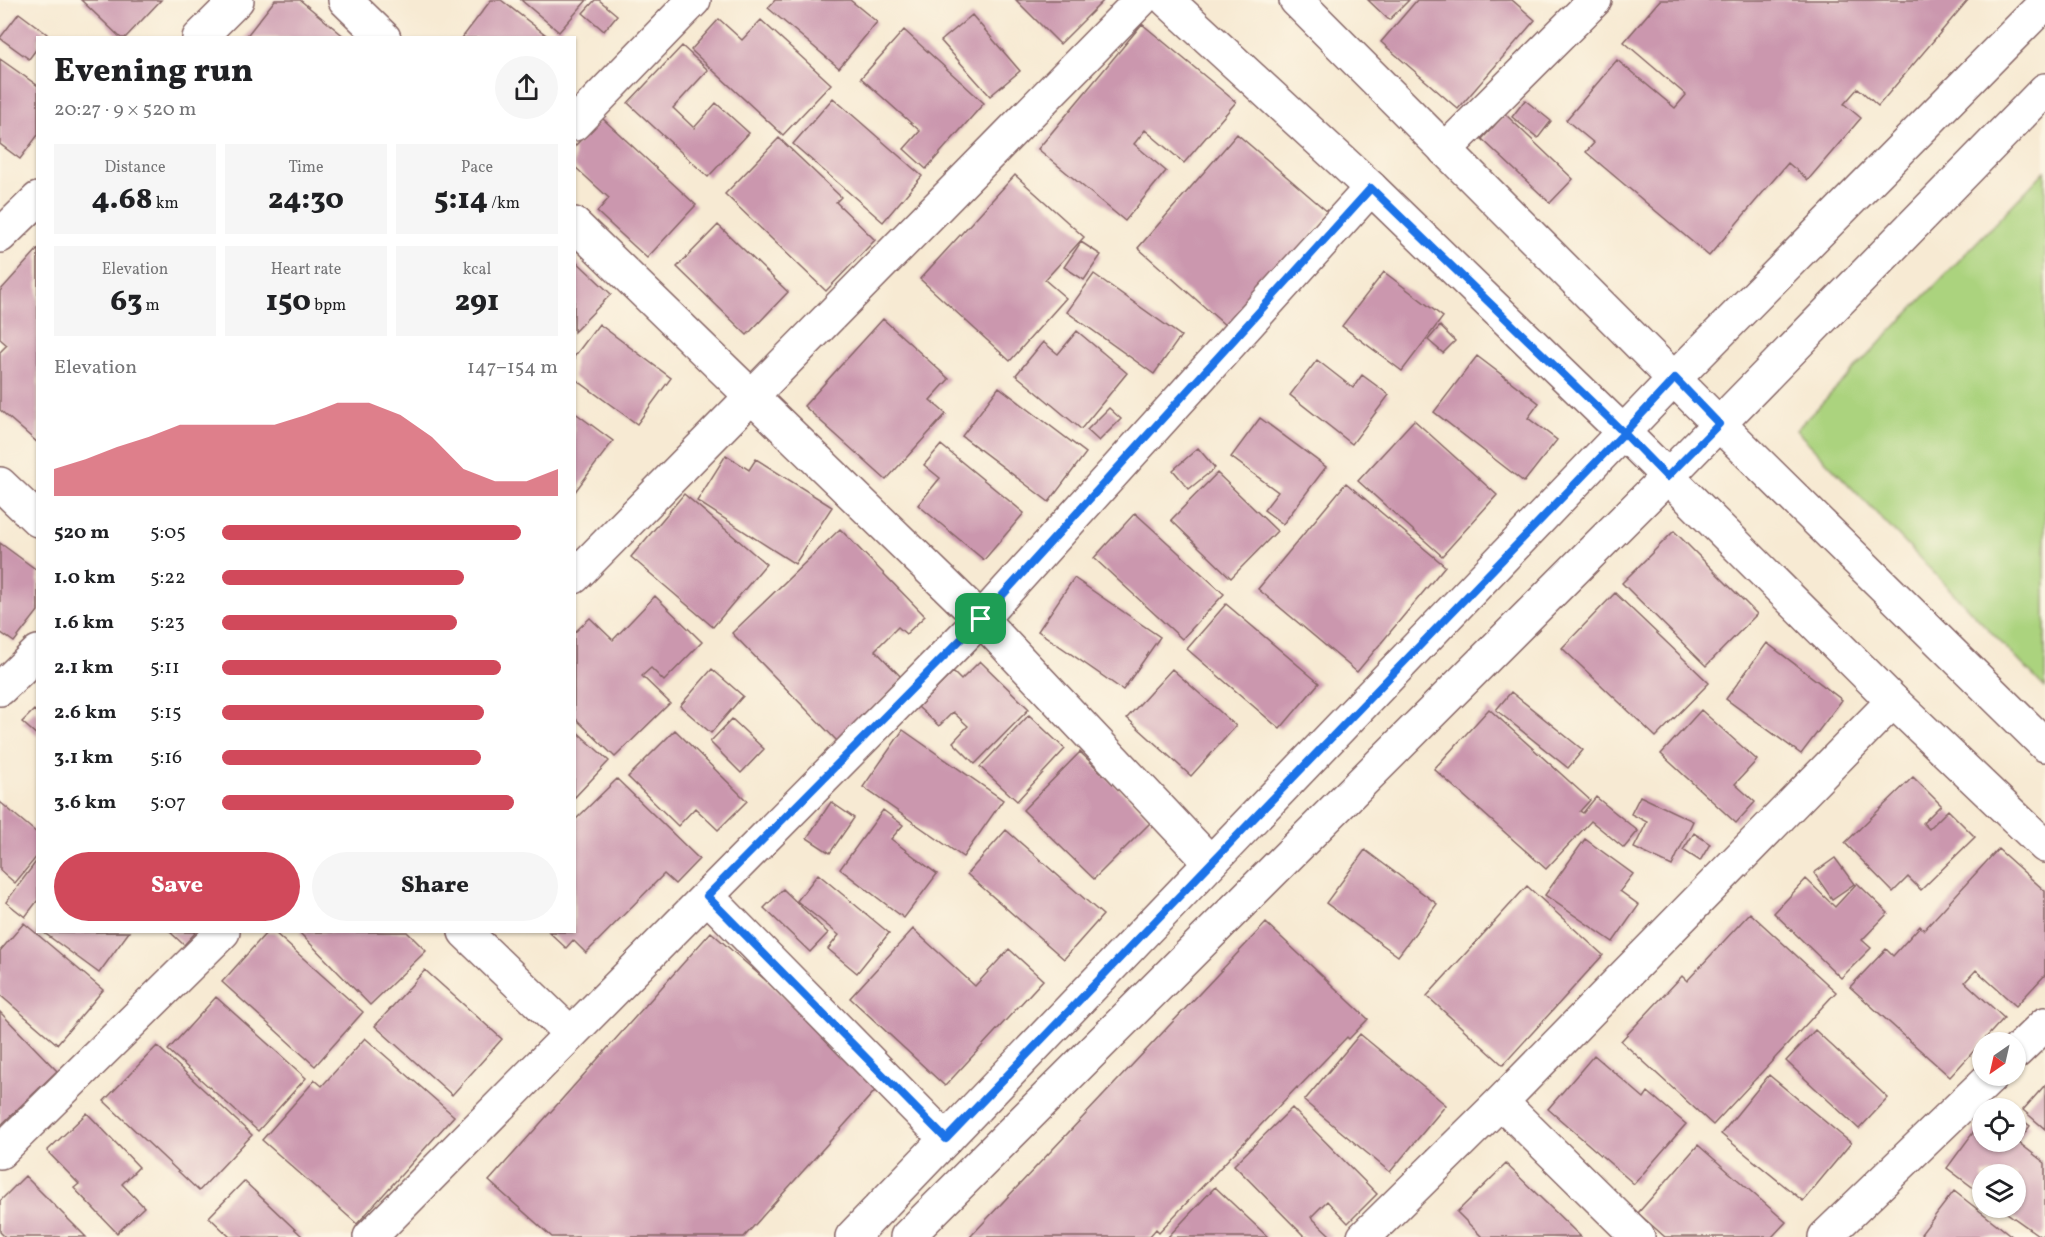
<!DOCTYPE html>
<meta charset="utf-8">
<style>
:root{--surface:#fff;--page:#f6f6f6;--text:#202124;--muted:#757577;--accent:#d1495b}
body{margin:0;font-family:Vollkorn,serif;background:var(--page);color:var(--text);height:100vh;display:flex;flex-direction:column;font-size:22px;white-space:nowrap}
*{box-sizing:border-box;margin:0}
p{font-size:20px;color:var(--muted)}
.icon{flex:none;width:33px;height:33px;fill:none;stroke:currentColor;stroke-width:2;stroke-linecap:round;stroke-linejoin:round}
.map{position:relative;flex:1;overflow:hidden}
.panel{position:absolute;left:36px;top:36px;width:540px;height:897px;display:flex;flex-direction:column;background:var(--surface);border-radius:0px;box-shadow:0 2px 4px #0004}
.panel>*{flex:none}
.needle{width:39px;rotate:214deg}
.fabs{position:absolute;left:1972px;top:1032px;display:grid;gap:12px}
.fabs a{display:grid;place-items:center;width:54px;height:54px;border-radius:50%;background:var(--surface);box-shadow:0 2px 4px #0004;font-size:30px}
.pin{position:absolute;display:grid;place-items:center;width:51px;height:51px;color:#fff;margin:-26px;border-radius:12px;box-shadow:0 3px 9px #0006}
.round{display:grid;place-items:center;flex:none;width:63px;height:63px;border-radius:32px;background:var(--page)}
.overview{display:flex;align-items:center;justify-content:space-between;height:102px;padding:0 18px}
h1{font-size:33px;font-weight:800;line-height:45px}
.stats{display:grid;grid-template-columns:repeat(3,1fr);gap:9px;height:102px;padding:6px 18px}
.stats div{display:grid;align-content:center;border-radius:0px;background:var(--page);text-align:center}
.stats b{font-size:30px;font-weight:800}
.stats small{font-size:16px;font-weight:400}
.stats p{font-size:16px}
.chart{height:168px;padding:12px 18px}
.chart p{display:flex;justify-content:space-between}
.chart svg{width:100%;height:108px;margin-top:6px;fill:var(--accent);opacity:.7}
.action{display:flex;gap:12px;margin-top:auto;padding:12px 18px}
.action a{flex:1;height:69px;border-radius:36px;background:var(--accent);color:#fff;font-size:24px;font-weight:800;line-height:69px;text-align:center}
.action a+a{background:var(--page);color:var(--text)}
ul{padding:0 18px;list-style:none;font-size:20px}
li{display:grid;grid-template-columns:96px 72px 1fr;align-items:center;height:45px}
li i{height:15px;border-radius:8px;background:var(--accent)}
.map>svg:first-child{display:block}
</style>
<div class="map">
<svg width="2045" height="1237" viewBox="0 0 2045 1237">
<rect width="100%" height="100%" fill="#fcf5e5"/>
<filter id="ink" filterUnits="userSpaceOnUse"><feTurbulence type="fractalNoise" baseFrequency=".0167" numOctaves="2"/><feDisplacementMap in="SourceGraphic" scale="12" xChannelSelector="R" yChannelSelector="G"/><feConvolveMatrix kernelMatrix="1 2 1 2 8 2 1 2 1" color-interpolation-filters="sRGB"/></filter>
<filter id="wash" filterUnits="userSpaceOnUse"><feTurbulence type="fractalNoise" baseFrequency=".008" numOctaves="4" result="noise"/><feDisplacementMap in="SourceGraphic" scale="24" xChannelSelector="R" yChannelSelector="G"/><feGaussianBlur stdDeviation="1.35" result="paint"/><feColorMatrix in="noise" values="0 0 0 0 0 0 0 0 0 0 0 0 0 0 0 0 0 1.4 0 .05"/><feComposite in="paint" operator="in"/></filter>
<g filter="url(#wash)">
<rect width="100%" height="100%" fill="#f7ead3"/>
<path fill="#abd37e" stroke="#7a7954" stroke-width="1.5" d="M 2045,171 L 2045,688 L 1796,430 Z"/>
<g id="blocks">
<path fill="#cb97ae" d="M 81,0 L 161,0 L 125,38 L 121,38 Z
M 275,0 L 300,0 L 346,38 L 245,38 Z
M 491,0 L 501,0 L 550,38 L 462,38 Z
M 521,0 L 587,0 L 559,32 Z
M 595,0 L 599,0 L 617,15 L 604,31 L 583,13 Z
M 775,0 L 850,0 L 877,22 L 839,68 L 768,8 Z
M 1016,0 L 1104,0 L 1060,44 Z
M 1368,0 L 1409,0 L 1389,20 Z
M 1417,0 L 1512,0 L 1535,20 L 1458,109 L 1381,42 Z
M 1660,0 L 1968,0 L 1878,106 L 1858,88 L 1844,104 L 1861,118 L 1808,180 L 1788,163 L 1709,256 L 1586,152 L 1594,143 L 1566,120 L 1617,60 L 1675,108 L 1686,95 L 1624,42 Z
M 19,13 L 47,34 L 45,38 L 38,38 L 38,47 L 29,59 L 0,38 Z
M 972,15 L 1020,71 L 990,96 L 941,41 Z
M 719,19 L 742,40 L 761,20 L 831,84 L 783,135 L 691,50 Z
M 1142,24 L 1236,102 L 1184,163 L 1145,130 L 1134,144 L 1166,171 L 1125,221 L 1038,149 Z
M 904,30 L 984,103 L 926,169 L 904,149 L 920,131 L 861,78 Z
M 682,46 L 708,70 L 673,108 L 694,128 L 716,103 L 749,133 L 708,177 L 628,103 Z
M 0,59 L 38,86 L 38,135 L 20,159 L 0,144 Z
M 833,98 L 922,176 L 883,222 L 793,144 Z
M 1525,100 L 1551,121 L 1538,138 L 1512,117 Z
M 1505,114 L 1573,179 L 1550,203 L 1482,139 Z
M 602,118 L 696,205 L 647,258 L 597,212 L 609,198 L 574,166 L 574,147 Z
M 1237,134 L 1329,213 L 1235,334 L 1138,248 Z
M 779,138 L 841,197 L 836,202 L 875,240 L 826,291 L 725,194 Z
M 1015,175 L 1084,237 L 1045,280 L 1066,298 L 1010,361 L 920,279 Z
M 718,225 L 788,292 L 747,335 L 677,267 Z
M 1081,242 L 1101,255 L 1084,280 L 1064,267 Z
M 38,249 L 38,443 L 0,410 L 0,352 L 7,345 L 0,339 L 0,291 Z
M 574,259 L 611,294 L 574,332 Z
M 1384,272 L 1443,317 L 1402,371 L 1342,326 Z
M 1094,274 L 1181,336 L 1154,374 L 1067,312 Z
M 883,319 L 949,379 L 930,400 L 946,414 L 886,480 L 804,406 Z
M 599,324 L 671,378 L 637,424 L 574,378 L 574,357 Z
M 1440,326 L 1455,341 L 1443,353 L 1428,340 Z
M 1077,331 L 1127,373 L 1081,429 L 1016,375 L 1043,342 L 1058,354 Z
M 1477,356 L 1539,403 L 1528,418 L 1557,440 L 1524,482 L 1434,412 Z
M 1317,360 L 1353,388 L 1362,375 L 1389,395 L 1352,444 L 1290,395 Z
M 999,387 L 1086,453 L 1049,502 L 962,436 Z
M 1109,408 L 1121,419 L 1099,441 L 1087,430 Z
M 574,412 L 613,441 L 574,493 Z
M 1260,418 L 1326,467 L 1283,524 L 1264,510 L 1278,492 L 1231,457 Z
M 1414,420 L 1497,495 L 1442,556 L 1358,481 Z
M 941,445 L 1024,513 L 984,560 L 918,505 L 940,478 L 924,465 Z
M 1198,448 L 1215,468 L 1189,489 L 1173,470 Z
M 726,455 L 749,470 L 756,459 L 832,507 L 795,564 L 697,501 Z
M 1217,473 L 1277,531 L 1231,578 L 1171,520 Z
M 1346,483 L 1445,566 L 1357,672 L 1258,589 Z
M 684,494 L 766,564 L 713,627 L 631,557 Z
M 1135,513 L 1224,594 L 1182,639 L 1094,558 Z
M 840,529 L 925,616 L 906,634 L 898,627 L 875,650 L 904,680 L 839,743 L 732,633 Z
M 1674,531 L 1757,614 L 1706,666 L 1622,583 Z
M 0,543 L 38,571 L 38,611 L 14,642 L 0,632 Z
M 1074,578 L 1160,637 L 1123,690 L 1038,631 Z
M 1615,593 L 1709,683 L 1656,737 L 1562,648 Z
M 655,596 L 702,642 L 664,681 L 651,668 L 642,676 L 670,703 L 615,757 L 574,717 L 574,633 L 590,618 L 613,640 Z
M 1226,604 L 1319,683 L 1280,729 L 1187,649 Z
M 1767,643 L 1842,700 L 1801,754 L 1726,699 Z
M 980,661 L 1029,709 L 975,764 L 953,742 L 968,726 L 953,712 L 939,726 L 918,707 L 953,672 L 961,680 Z
M 712,669 L 743,696 L 711,733 L 680,706 Z
M 1172,669 L 1236,726 L 1191,776 L 1127,718 Z
M 1511,692 L 1583,750 L 1568,768 L 1496,710 Z
M 1489,709 L 1590,800 L 1580,811 L 1583,813 L 1596,797 L 1638,831 L 1624,848 L 1591,821 L 1546,869 L 1434,769 Z
M 34,710 L 38,714 L 38,736 L 22,722 Z
M 1701,710 L 1757,760 L 1735,784 L 1755,802 L 1736,823 L 1661,754 Z
M 1029,715 L 1065,749 L 1017,801 L 980,767 Z
M 732,719 L 764,749 L 741,773 L 710,742 Z
M 574,729 L 609,761 L 574,798 Z
M 675,730 L 747,801 L 718,830 L 695,808 L 678,826 L 628,777 Z
M 903,730 L 1003,800 L 963,857 L 863,787 Z
M 1080,752 L 1152,821 L 1094,879 L 1023,810 Z
M 1913,777 L 1941,805 L 1923,823 L 1929,829 L 1948,810 L 1975,837 L 1921,890 L 1908,877 L 1893,892 L 1845,843 Z
M 617,779 L 699,859 L 675,884 L 664,874 L 586,953 L 573,940 L 566,948 L 549,932 L 574,932 L 574,821 Z
M 1640,796 L 1693,821 L 1672,866 L 1634,848 L 1647,822 L 1631,814 Z
M 0,802 L 38,834 L 38,855 L 15,883 L 0,870 Z
M 831,802 L 854,818 L 830,853 L 807,838 Z
M 883,810 L 903,825 L 891,839 L 937,874 L 904,918 L 840,869 Z
M 1006,830 L 1103,915 L 1064,959 L 967,874 Z
M 1694,833 L 1710,844 L 1700,861 L 1683,850 Z
M 1585,839 L 1633,874 L 1620,891 L 1639,905 L 1613,942 L 1545,895 Z
M 1998,849 L 2045,891 L 2045,975 L 2016,1006 L 1976,970 L 1965,982 L 2004,1018 L 1950,1077 L 1850,987 L 1886,949 L 1893,956 L 1920,926 L 1924,930 Z
M 1365,850 L 1437,904 L 1398,956 L 1326,903 Z
M 1835,858 L 1854,884 L 1832,899 L 1814,873 Z
M 38,859 L 38,900 L 25,917 L 6,902 Z
M 818,874 L 889,933 L 857,973 L 828,949 L 839,935 L 797,901 Z
M 1806,879 L 1835,907 L 1857,883 L 1888,913 L 1862,940 L 1871,948 L 1841,978 L 1774,913 Z
M 1527,886 L 1603,955 L 1503,1065 L 1427,996 Z
M 783,889 L 828,933 L 810,952 L 764,908 Z
M 1750,913 L 1836,992 L 1713,1125 L 1621,1041 L 1682,976 L 1687,981 Z
M 24,923 L 103,990 L 57,1044 L 0,995 L 0,951 Z
M 1266,923 L 1368,1019 L 1349,1039 L 1347,1037 L 1298,1088 L 1297,1087 L 1159,1232 L 1156,1229 L 1149,1237 L 970,1237 Z
M 913,929 L 975,986 L 1009,949 L 1043,980 L 945,1086 L 850,998 Z
M 43,932 L 129,932 L 99,973 Z
M 170,932 L 196,932 L 184,945 Z
M 267,932 L 274,932 L 363,1012 L 315,1066 L 222,982 Z
M 299,932 L 407,932 L 426,951 L 370,1005 Z
M 711,932 L 882,1083 L 744,1237 L 552,1237 L 489,1181 Z
M 425,970 L 502,1039 L 452,1095 L 375,1026 Z
M 216,997 L 306,1078 L 258,1131 L 168,1050 Z
M 0,1012 L 57,1071 L 0,1126 Z
M 1815,1030 L 1888,1098 L 1859,1129 L 1786,1061 Z
M 1360,1034 L 1446,1105 L 1390,1172 L 1304,1101 Z
M 365,1038 L 454,1116 L 357,1224 L 262,1140 L 315,1080 L 322,1086 Z
M 157,1046 L 252,1135 L 199,1191 L 104,1101 Z
M 1594,1055 L 1644,1098 L 1648,1092 L 1686,1124 L 1634,1184 L 1548,1109 Z
M 1769,1075 L 1851,1143 L 1803,1201 L 1721,1134 Z
M 2045,1085 L 2045,1129 L 2023,1110 Z
M 1292,1108 L 1377,1194 L 1348,1223 L 1327,1201 L 1311,1217 L 1331,1236 L 1330,1237 L 1305,1237 L 1234,1165 Z
M 87,1113 L 139,1167 L 122,1184 L 144,1207 L 117,1233 L 74,1188 L 79,1184 L 47,1151 Z
M 2016,1115 L 2030,1126 L 2018,1142 L 2045,1163 L 2045,1232 L 2041,1237 L 2000,1208 L 2016,1208 L 2016,1174 L 1983,1174 L 1983,1195 L 1947,1168 L 1983,1119 L 1983,1142 L 2016,1142 Z
M 1698,1145 L 1786,1222 L 1772,1237 L 1665,1237 L 1638,1213 Z
M 1506,1164 L 1581,1237 L 1482,1237 L 1457,1212 Z
M 25,1176 L 86,1237 L 5,1237 L 0,1232 L 0,1201 Z
M 244,1181 L 303,1237 L 230,1237 L 209,1217 Z
M 1215,1187 L 1268,1237 L 1168,1237 Z
M 1954,1191 L 2013,1237 L 1925,1237 L 1921,1234 Z"/>
</g>
</g>
<g filter="url(#ink)">
<use href="#blocks" fill-opacity="0" stroke="#876666" stroke-width="1.5"/>
<g fill="none" stroke-linecap="round" stroke-linejoin="round">
<defs>
<path id="minor" d="M 345,0 L 384,38
M 199,38 L 237,0
M 574,124 L 694,0
M 1445,150 L 1595,0
M 574,224 L 981,619 L 1210,862
M 0,236 L 38,199
M 0,484 L 38,520
M 574,577 L 1141,0
M 0,689 L 38,652
M 707,896 L 946,1139
M 465,932 L 570,1033
M 2016,1052 L 2045,1024
M 1501,1102 L 1638,1237
M 0,1152 L 223,932
M 370,1237 L 981,619 L 1371,188
M 1364,1237 L 1501,1102 L 1893,701
M 1825,1237 L 1992,1076"/>
<path id="tertiary" d="M 1167,0 L 1371,188 L 1624,433 L 1893,701 L 2045,846
M 1296,0 L 1719,424 L 2045,745
M 852,1237 L 1675,378 L 2045,3
M 907,1237 L 1667,477 L 2045,90"/>
</defs>
<use href="#minor" stroke="#876666" stroke-width="36"/>
<use href="#tertiary" stroke="#876666" stroke-width="36"/>
<use href="#minor" stroke="#fff" stroke-width="33"/>
<use href="#tertiary" stroke="#fff" stroke-width="33"/>
</g>
</g>
<g fill="none" stroke-linecap="round" stroke-linejoin="round" filter="url(#ink)">
<defs>
<path id="route" d="M 981,619 L 707,896 L 946,1139 L 1624,433 L 1667,477 L 1719,424 L 1675,378 L 1624,433 L 1371,188 L 981,619"/>
</defs>
<use href="#route" stroke="#fff" stroke-width="12"/>
<use href="#route" stroke="#1a73e8" stroke-width="8"/>
</g>
</svg>
<div class="fabs">
<a><svg class="needle" viewBox="-14 -14 28 28"><path d="M0-13l5 13h-10z" fill="#e53935"/><path d="M0 13l5-13h-10z" fill="#757577"/></svg></a>
<a><svg class="icon" aria-label="locate" viewBox="0 0 24 24"><circle cx="12" cy="12" r="6"/><path d="M12 2v4M12 18v4M2 12h4M18 12h4"/></svg></a>
<a><svg class="icon" aria-label="layers" viewBox="0 0 24 24"><path d="M12 4l9 5-9 5-9-5zM3 14l9 5 9-5"/></svg></a>
</div>
<div class="pin" style="left:981px;top:619px;background:#1e9e55"><svg class="icon" aria-label="arrive" viewBox="0 0 24 24"><path d="M6 21V4h12l-3 4 3 4H6"/></svg></div>
<section class="panel">
<div class="overview"><div><h1>Evening run</h1><p>20:27 · 9 × 520 m</p></div><a class="round"><svg class="icon" aria-label="share" viewBox="0 0 24 24"><path d="M12 15V3M7 8l5-5 5 5M5 13v7h14v-7"/></svg></a></div>
<div class="stats">
<div><p>Distance</p><b>4.68<small> km</small></b></div>
<div><p>Time</p><b>24:30</b></div>
<div><p>Pace</p><b>5:14<small> /km</small></b></div>
</div>
<div class="stats">
<div><p>Elevation</p><b>63<small> m</small></b></div>
<div><p>Heart rate</p><b>150<small> bpm</small></b></div>
<div><p>kcal</p><b>291</b></div>
</div>
<div class="chart"><p><span>Elevation</span>147–154 m</p>
<svg viewBox="0 0 160 44" preserveAspectRatio="none"><path d="M0 44V33L10 29L20 24L30 20L40 15L50 15L60 15L70 15L80 11L90 6L100 6L110 11L120 20L130 33L140 38L150 38L160 33V44z"/></svg>
</div>
<ul>
<li><b>520 m</b>5:05<i style="width:89%"></i></li>
<li><b>1.0 km</b>5:22<i style="width:72%"></i></li>
<li><b>1.6 km</b>5:23<i style="width:70%"></i></li>
<li><b>2.1 km</b>5:11<i style="width:83%"></i></li>
<li><b>2.6 km</b>5:15<i style="width:78%"></i></li>
<li><b>3.1 km</b>5:16<i style="width:77%"></i></li>
<li><b>3.6 km</b>5:07<i style="width:87%"></i></li>
</ul>
<div class="action"><a>Save</a><a>Share</a></div>
</section>
</div>
